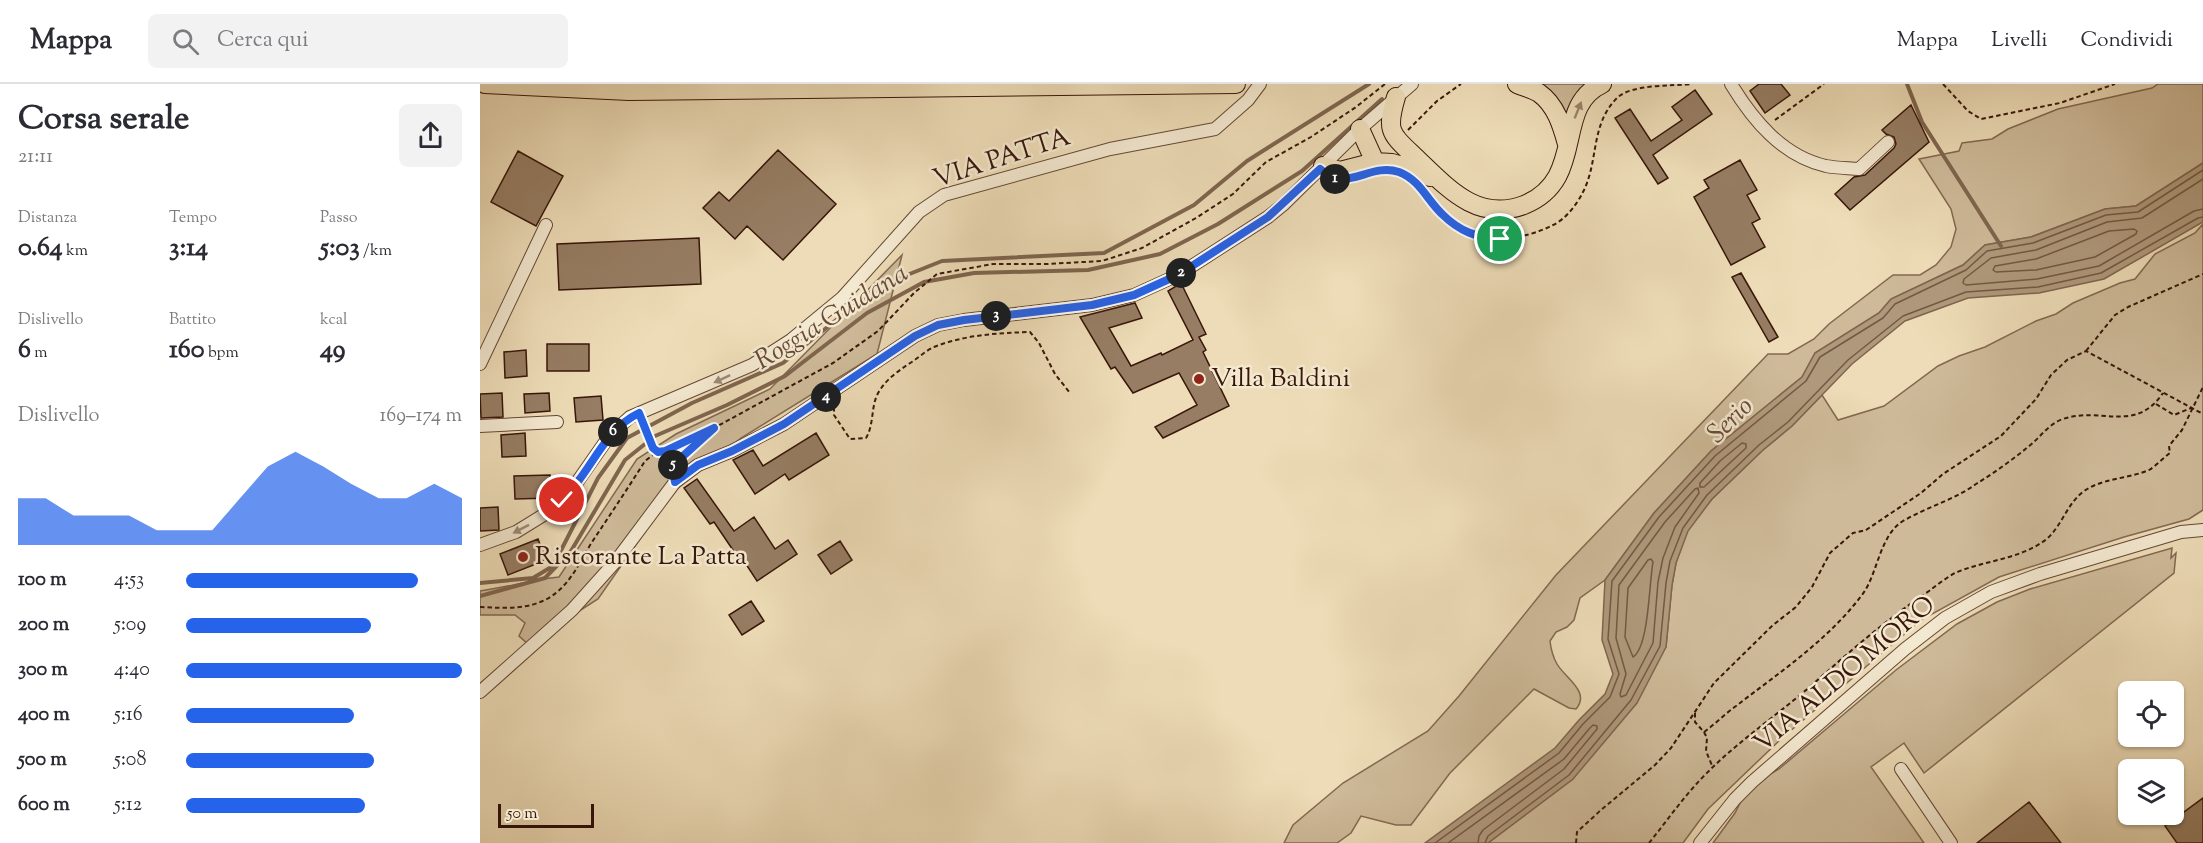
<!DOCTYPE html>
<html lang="it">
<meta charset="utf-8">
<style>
:root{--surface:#fff;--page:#f2f2f3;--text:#2b2b33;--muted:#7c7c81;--line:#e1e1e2;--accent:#2563eb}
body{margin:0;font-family:"Sorts Mill Goudy",serif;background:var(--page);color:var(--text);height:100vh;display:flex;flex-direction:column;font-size:22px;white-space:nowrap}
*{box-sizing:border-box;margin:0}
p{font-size:20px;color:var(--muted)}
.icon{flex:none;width:33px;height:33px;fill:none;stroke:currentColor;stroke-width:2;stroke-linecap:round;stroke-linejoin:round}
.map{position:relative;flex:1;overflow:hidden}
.side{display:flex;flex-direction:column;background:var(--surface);width:480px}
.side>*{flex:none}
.fabs{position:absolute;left:1638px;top:597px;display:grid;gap:12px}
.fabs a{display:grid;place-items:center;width:66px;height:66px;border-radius:9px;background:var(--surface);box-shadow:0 2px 4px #0004;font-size:30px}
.scale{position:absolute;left:18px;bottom:15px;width:96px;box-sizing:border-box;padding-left:6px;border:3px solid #381609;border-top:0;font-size:16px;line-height:21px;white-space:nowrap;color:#381609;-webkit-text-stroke:4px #f3e8d0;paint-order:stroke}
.pin{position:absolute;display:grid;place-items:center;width:51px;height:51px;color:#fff;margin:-26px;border:3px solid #fff;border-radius:50%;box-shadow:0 2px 6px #0007}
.km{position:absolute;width:30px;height:30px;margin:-15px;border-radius:50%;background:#222;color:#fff;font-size:16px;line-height:30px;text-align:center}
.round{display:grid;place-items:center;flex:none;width:63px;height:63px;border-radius:9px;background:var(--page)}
.head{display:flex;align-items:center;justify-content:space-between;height:102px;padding:0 18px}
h1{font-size:33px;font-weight:800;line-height:45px}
.figures{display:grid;grid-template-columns:repeat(3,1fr);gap:9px;height:102px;padding:6px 18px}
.figures div{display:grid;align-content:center}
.figures b{font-size:26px;font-weight:800}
.figures small{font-size:16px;font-weight:400}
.figures p{font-size:16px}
.chart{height:168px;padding:12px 18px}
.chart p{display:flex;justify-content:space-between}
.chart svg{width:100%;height:108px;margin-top:6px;fill:var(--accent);opacity:.7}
ul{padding:0 18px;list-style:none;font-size:20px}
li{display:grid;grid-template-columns:96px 72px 1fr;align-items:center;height:45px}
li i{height:15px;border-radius:8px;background:var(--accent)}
header{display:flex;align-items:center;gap:36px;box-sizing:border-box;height:84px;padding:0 30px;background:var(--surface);border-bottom:2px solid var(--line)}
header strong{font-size:28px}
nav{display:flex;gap:33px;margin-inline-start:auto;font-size:21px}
.search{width:420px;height:54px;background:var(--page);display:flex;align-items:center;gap:15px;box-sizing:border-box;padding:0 21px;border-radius:9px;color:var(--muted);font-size:22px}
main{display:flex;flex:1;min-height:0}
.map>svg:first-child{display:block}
</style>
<header>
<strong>Mappa</strong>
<div class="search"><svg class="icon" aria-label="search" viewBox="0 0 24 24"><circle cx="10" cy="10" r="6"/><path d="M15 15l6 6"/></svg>Cerca qui</div>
<nav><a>Mappa</a><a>Livelli</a><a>Condividi</a></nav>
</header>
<main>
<section class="side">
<div class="head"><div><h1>Corsa serale</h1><p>21:11</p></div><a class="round"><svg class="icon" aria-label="share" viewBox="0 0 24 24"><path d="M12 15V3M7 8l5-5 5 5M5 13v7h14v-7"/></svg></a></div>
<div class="figures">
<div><p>Distanza</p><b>0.64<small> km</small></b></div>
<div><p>Tempo</p><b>3:14</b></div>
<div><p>Passo</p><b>5:03<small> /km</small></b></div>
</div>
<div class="figures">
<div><p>Dislivello</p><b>6<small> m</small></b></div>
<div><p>Battito</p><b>160<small> bpm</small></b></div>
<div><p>kcal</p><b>49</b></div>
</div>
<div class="chart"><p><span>Dislivello</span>169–174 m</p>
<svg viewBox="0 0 160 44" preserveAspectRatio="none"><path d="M0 44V25L10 25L20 32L30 32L40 32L50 38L60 38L70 38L80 25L90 12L100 6L110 12L120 19L130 25L140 25L150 19L160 25V44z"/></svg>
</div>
<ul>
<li><b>100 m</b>4:53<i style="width:84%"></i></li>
<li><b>200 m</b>5:09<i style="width:67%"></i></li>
<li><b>300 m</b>4:40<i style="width:100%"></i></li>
<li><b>400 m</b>5:16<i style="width:61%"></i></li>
<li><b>500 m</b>5:08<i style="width:68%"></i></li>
<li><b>600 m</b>5:12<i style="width:65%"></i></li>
</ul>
</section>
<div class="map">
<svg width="1723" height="759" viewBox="0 0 1723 759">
<rect width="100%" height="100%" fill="#eddcb7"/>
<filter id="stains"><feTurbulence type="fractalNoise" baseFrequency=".00333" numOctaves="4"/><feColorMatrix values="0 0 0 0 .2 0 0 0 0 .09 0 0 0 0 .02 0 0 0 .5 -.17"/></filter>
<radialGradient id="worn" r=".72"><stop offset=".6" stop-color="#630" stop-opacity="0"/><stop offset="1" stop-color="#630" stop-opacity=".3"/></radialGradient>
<path fill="#ceba99" stroke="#836851" stroke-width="1.5" d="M 1052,0 L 1110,0 L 1088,39 Z
M 1678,0 L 1723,0 L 1723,79 L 1656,122 L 1625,125 L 1551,153 L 1505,161 L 1483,181 L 1411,215 L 1399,229 L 1335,269 L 1322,293 L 1231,367 L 1174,429 L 1125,496 L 1100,514 L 1094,536 L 1087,543 L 1076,548 L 1070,557 C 1071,566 1073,573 1077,580 C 1085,594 1111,608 1096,625 L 1089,624 L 1054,605 L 970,689 L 931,741 L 916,741 L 881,732 L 871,749 L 857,759 L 804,759 L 813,741 L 863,699 L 948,647 L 979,612 L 1076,491 L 1288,270 L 1308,270 L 1334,255 L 1349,240 L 1413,191 L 1440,191 L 1456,181 L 1471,163 L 1476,145 L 1471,125 L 1439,75 L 1479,67 L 1482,59 L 1512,55 L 1528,45 L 1578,25 L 1672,4 Z
M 1723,140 L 1723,426 L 1709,435 L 1644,453 L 1519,493 L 1441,536 L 1302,654 L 1228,725 L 1203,759 L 1008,759 L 1093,695 L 1186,563 L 1192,501 L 1196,479 L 1207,447 L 1232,415 L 1283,366 L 1312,342 L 1342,311 L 1358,336 L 1404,322 L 1458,282 L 1479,272 L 1505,263 L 1556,237 L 1576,230 L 1593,219 L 1640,199 L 1655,195 L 1675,170 L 1715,149 Z
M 422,171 L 397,270 L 261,354 L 192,409 L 118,515 L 48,560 L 39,552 L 45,539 L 35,531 L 0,531 L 0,507 C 27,503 52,496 79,493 L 157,375 L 196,350 L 290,305 Z
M 1692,464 L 1691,474 L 1696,469 L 1694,489 L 1444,689 L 1424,659 L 1391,683 L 1444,759 L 1233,759 L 1255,729 L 1268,703 L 1299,685 L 1416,586 L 1477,540 L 1517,518 L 1550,505 Z"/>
<path fill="#af997c" stroke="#7f654e" stroke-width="1.5" d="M 1723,79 L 1723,138 L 1624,195 L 1559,209 L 1488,214 L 1425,237 L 1372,280 L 1312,342 L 1283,366 L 1232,415 L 1208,447 L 1196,479 L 1192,501 L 1186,563 L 1157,619 L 1093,695 L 1008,759 L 945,759 L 1075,664 L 1099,636 L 1125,610 L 1133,590 L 1122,556 L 1125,496 L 1174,429 L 1231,367 L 1322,293 L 1335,269 L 1399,229 L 1411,215 L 1483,181 L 1505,161 L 1551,153 L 1625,125 L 1656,122 Z"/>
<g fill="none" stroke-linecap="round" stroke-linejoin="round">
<path stroke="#745842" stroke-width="1.5" d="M 1723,95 L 1662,134 L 1627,138 L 1556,166 L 1511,174 L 1484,195 L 1483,199 L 1486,201 L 1557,195 L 1619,182 L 1714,127 L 1723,125
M 1654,145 L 1657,147 L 1656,150 L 1615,173 L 1556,186 L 1516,188 L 1513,186 L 1515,182 L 1556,175 L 1629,147 Z
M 1262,359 L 1266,360 L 1266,364 L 1224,403 L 1220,403 L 1220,399 L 1240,377 Z
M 1218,404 L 1219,409 L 1195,443 L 1183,474 L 1178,498 L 1173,559 L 1146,611 L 1141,613 L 1140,610 L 1146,590 L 1136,554 L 1139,501 L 1185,438 L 1215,405 Z
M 1171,475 L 1173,478 C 1169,499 1169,563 1153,573 L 1145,553 L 1148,504 L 1168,476 Z
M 955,759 L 1079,669 L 1103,640 L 1130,613 L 1139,590 L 1128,555 L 1132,497 L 1179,433 L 1235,372 L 1326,297 L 1340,273 L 1403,234 L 1415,220 L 1486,186 L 1507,167 L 1553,159 L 1626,131 L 1658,128 L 1723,86
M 968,759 L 1084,675 L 1109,645 L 1113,641 L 1117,642 L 1117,645 L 1084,685 L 1003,746 L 999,752 L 998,759
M 1005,759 L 1008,752 L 1089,691 L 1151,616 L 1180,562 L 1186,499 L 1190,477 L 1203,444 L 1227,411 L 1279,361 L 1308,338 L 1368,276 L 1423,232 L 1486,208 L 1558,203 L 1621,189 L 1718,134 L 1723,133"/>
<path stroke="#7f654e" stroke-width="4" d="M 1427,0 L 1442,38 L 1521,162
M 0,499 L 53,494 L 73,482 L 118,394 L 147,354 L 212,319 L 303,279 L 397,203 L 462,177 L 624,169 L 714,121 L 767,77 L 889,0
M 0,512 L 65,494 L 91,467 L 145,376 L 175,352 L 247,321 L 305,292 L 387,229 L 444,198 L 494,189 L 608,186 L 680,170 L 738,140 L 822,87 L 902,15"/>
</g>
<path fill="#967d63" stroke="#381609" stroke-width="1.5" d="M 1279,0 L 1301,0 L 1310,11 L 1285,29 L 1270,7 Z
M 1215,6 L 1232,30 L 1173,71 L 1188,94 L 1178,100 L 1135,34 L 1150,25 L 1171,57 L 1202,36 L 1192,23 Z
M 1431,21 L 1449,58 L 1370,126 L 1355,110 L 1374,93 L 1385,91 L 1414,64 L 1416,60 L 1414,53 L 1406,50 L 1402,46 Z
M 298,66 L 356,120 L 303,176 L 267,142 L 255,155 L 223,124 L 239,108 L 249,117 Z
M 38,67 L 83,92 L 56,142 L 11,118 Z
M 1260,76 L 1277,106 L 1267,111 L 1280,135 L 1272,139 L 1285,163 L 1251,181 L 1214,113 L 1229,104 L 1224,96 Z
M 219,154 L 221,200 L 79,206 L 77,160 Z
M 1261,189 L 1298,253 L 1289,258 L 1252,193 Z
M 701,199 L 726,250 L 719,253 L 726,266 L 723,268 L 749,322 L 683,354 L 675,343 L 717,321 L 699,289 L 653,309 L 635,283 L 631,285 L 600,233 L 655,219 L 662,234 L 629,244 L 651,282 L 681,269 L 682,271 L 713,256 L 688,207 Z
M 67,260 L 109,260 L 109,287 L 67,287 Z
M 46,266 L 47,292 L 25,294 L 24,268 Z
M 22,309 L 23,333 L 1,334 L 0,310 Z
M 69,309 L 70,327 L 45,329 L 44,310 Z
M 121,312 L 123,336 L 96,338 L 94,314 Z
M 45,349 L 46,372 L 22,373 L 21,351 Z
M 336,349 L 349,371 L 309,396 L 305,390 L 275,410 L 253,376 L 273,366 L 283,382 Z
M 70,391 L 71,414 L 35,415 L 34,392 Z
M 217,395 L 254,447 L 274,433 L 295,465 L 308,456 L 317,470 L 277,497 L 260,471 L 257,472 L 234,438 L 230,440 L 204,404 Z
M 18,423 L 19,446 L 0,447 L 0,424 Z
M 58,455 L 66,476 L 28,491 L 20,470 Z
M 360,457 L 372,476 L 351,490 L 338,471 Z
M 271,517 L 284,537 L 262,551 L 249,531 Z
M 1723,714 L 1723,759 L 1697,759 L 1685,742 Z
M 1549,718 L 1581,759 L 1497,759 Z"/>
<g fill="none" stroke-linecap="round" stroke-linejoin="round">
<defs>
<path id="minor" d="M 1251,0 C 1273,36 1302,72 1346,82 C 1356,84 1368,84 1379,85 L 1408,58
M 0,280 L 66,141
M 0,342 L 77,338
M 0,461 L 36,448 L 70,427 L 93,404 L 130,351 L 150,333 L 272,281 L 311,256 L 362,214 L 439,128 L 464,111 L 630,65 L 735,45 L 768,16 L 780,0
M 0,608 L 92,526 L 136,477 L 195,398 L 218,381 L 252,367 L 304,340 L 435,252 L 458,241 L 484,236 L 612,221 L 654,211 L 698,191 L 788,133 L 804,120 L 880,45 L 932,0
M 1421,685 L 1471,759
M 1220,759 L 1255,715 L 1272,698 L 1425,565 L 1465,534 L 1511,508 L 1560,490 L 1701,448 L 1723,446"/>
<path id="highway" d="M 5,0 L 149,7 L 756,0
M 1037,0 C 1044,3 1053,5 1059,9 C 1076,21 1082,42 1087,60
M 916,13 C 906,47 910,49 934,72 C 966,102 996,139 1044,121 C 1108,95 1072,23 1122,0
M 880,45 L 895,78
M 843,82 L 860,87 L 895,78 L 912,79 L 939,87 L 950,93"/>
</defs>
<use href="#minor" stroke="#654834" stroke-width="14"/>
<use href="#highway" stroke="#381609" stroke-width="20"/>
<path stroke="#381609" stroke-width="2" stroke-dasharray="4.5 3" stroke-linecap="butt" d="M 1463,0 L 1488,27 L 1501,35 L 1580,19 L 1635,0
M 1295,36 L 1344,0
M 928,46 L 957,17 L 981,0
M 943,106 C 954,121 964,136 981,145 C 1008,161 1046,155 1073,141 C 1086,135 1097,120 1103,108 C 1119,77 1110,41 1137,14 C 1151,0 1193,2 1212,0
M 1606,267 L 1635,231 L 1648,223 L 1723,190
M 1676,320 L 1694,331 L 1711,324
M 354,323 L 354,331 L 370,355 L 386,354 C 395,339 390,320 400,306 C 407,295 417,288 427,281 C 436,276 445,267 454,263 C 484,251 517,249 550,248 L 559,259 L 575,290 L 590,309
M 164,341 L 173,364 L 178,367 L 185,367 L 234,344 L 353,279 L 398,247 L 434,209 L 457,190 L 513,180 L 567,180 L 622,177 L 662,164 L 716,134 L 753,110 L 786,78 L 831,53 L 876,23 L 905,0
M 193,386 L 192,382 L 231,346
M 0,523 C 23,524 46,526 67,515 C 90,502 99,479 112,458 C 130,431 148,404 165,377 L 178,367
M 1215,629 L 1215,638 L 1224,648 C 1235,640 1245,630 1256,622 C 1300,588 1347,557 1382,511 C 1398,490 1399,452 1423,437 C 1447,423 1474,416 1496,400 C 1514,389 1532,376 1548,363 C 1560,354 1568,340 1583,335 C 1621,322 1655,350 1683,309
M 1224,648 L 1227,654 L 1226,667 L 1233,684
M 1096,759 L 1097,748 L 1121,726 L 1175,681 L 1191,664 L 1234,599 L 1293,541 L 1316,523 L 1332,503 L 1350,469 L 1373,449 L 1386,446 L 1441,409 L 1463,390 L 1521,352 L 1556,315 L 1571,291 L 1587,276 L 1606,267 L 1723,330
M 1169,759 C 1186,738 1202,715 1221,695 C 1254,660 1295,633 1332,601 C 1369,568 1407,535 1449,507 C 1457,501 1466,494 1475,489 C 1502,477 1535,476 1561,459 C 1581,447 1585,421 1604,407 C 1623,394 1648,395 1669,386 C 1676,382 1683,374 1690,369 L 1689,362 L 1702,346 L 1723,303"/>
<use href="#minor" stroke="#f3e8d0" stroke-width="12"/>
<use href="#highway" stroke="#eddcb7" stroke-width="18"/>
</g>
<defs><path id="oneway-solid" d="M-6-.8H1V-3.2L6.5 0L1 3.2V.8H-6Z" transform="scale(1.5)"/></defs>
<use fill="#9c8369" href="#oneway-solid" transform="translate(1098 26) rotate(-68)"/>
<g fill="#9f8a76">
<use href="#oneway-solid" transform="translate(242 295) rotate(155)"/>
<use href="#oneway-solid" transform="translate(41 445) rotate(153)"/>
</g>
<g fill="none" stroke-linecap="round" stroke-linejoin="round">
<defs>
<path id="route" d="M 82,416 C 111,389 122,347 159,329 L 173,364 L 178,368 L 185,367 L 234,344 L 192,382 L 195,398 L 218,381 L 252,367 L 304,340 L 435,252 L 458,241 L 484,236 L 612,221 L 654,211 L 698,191 L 788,133 L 840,85 C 867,110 889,78 919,88 C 940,96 947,116 962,130 C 979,147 997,154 1020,155"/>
</defs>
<use href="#route" stroke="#fff" stroke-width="12"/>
<use href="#route" stroke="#2563eb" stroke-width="8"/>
</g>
<g fill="#8f2418" stroke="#f3e8d0" stroke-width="2">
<circle cx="719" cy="295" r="6"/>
<circle cx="43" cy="473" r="6"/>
</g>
<g text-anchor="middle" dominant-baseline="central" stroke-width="5" stroke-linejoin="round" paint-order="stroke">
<g font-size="26" fill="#381609" stroke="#f3e8d0">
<text transform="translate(522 75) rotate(-18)">VIA PATTA</text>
<text transform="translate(1365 591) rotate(-40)">VIA ALDO MORO</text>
</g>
<g font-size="26" fill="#381609" stroke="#f3e8d0" text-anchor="start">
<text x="731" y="295">Villa Baldini</text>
<text x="55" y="473">Ristorante La Patta</text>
</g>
<g font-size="27" font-style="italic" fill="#684a37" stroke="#f3e8d0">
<text transform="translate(352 234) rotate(-32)">Roggia Guidana</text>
<text transform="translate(1251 337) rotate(-45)">Serio</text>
</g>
</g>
<rect width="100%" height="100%" filter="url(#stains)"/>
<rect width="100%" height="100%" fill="url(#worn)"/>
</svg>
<div class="fabs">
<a><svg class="icon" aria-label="locate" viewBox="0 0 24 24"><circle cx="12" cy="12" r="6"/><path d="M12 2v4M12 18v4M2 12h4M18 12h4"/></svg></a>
<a><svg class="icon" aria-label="layers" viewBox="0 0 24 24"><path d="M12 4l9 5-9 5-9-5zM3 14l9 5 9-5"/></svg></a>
</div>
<div class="scale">50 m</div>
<div class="pin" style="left:1020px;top:155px;background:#1e9e55"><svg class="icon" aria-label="arrive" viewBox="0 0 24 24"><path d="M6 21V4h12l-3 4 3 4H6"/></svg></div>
<div class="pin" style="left:82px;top:416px;background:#d93025"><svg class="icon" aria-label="check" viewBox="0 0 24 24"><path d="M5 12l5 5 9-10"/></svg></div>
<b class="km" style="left:855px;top:95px">1</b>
<b class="km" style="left:701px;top:189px">2</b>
<b class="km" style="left:516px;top:232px">3</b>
<b class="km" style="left:346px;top:313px">4</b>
<b class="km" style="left:193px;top:381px">5</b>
<b class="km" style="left:133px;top:348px">6</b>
</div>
</main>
